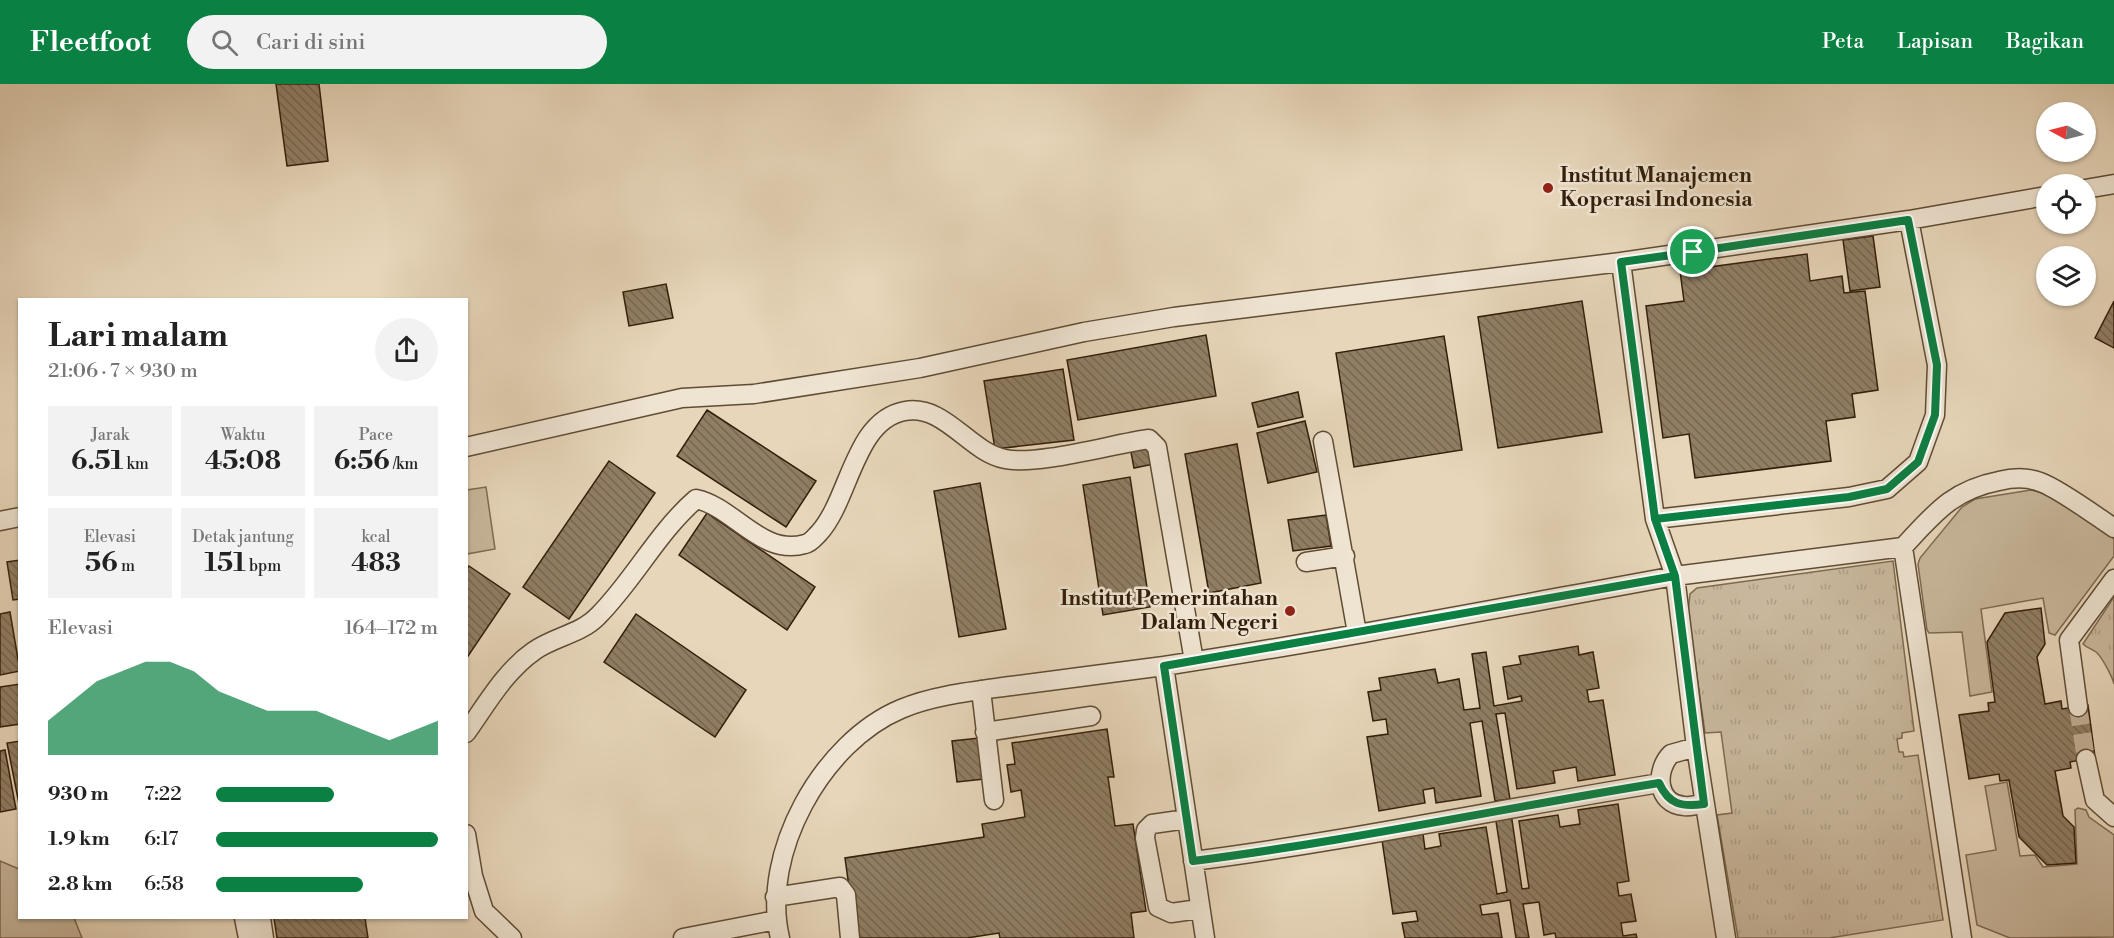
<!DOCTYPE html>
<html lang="id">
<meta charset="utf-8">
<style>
:root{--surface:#fff;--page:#f2f2f2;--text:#222;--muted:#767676;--accent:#0b8043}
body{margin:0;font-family:"Libre Bodoni",serif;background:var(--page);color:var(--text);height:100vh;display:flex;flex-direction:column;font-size:22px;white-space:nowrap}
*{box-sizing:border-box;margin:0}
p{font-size:20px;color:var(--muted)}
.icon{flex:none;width:33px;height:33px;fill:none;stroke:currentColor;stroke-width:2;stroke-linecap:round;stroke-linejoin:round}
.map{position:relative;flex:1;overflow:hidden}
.details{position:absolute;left:18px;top:214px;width:450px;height:621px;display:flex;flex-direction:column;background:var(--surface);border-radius:0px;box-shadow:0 2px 4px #0004}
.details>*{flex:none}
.needle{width:39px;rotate:277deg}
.buttons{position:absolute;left:2036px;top:18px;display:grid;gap:12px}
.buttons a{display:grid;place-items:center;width:60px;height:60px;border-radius:50%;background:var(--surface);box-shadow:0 2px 4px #0004;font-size:30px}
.pin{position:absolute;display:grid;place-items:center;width:51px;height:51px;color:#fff;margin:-26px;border:3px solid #fff;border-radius:50%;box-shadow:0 2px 6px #0007}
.round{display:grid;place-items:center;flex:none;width:63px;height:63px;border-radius:32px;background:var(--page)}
.head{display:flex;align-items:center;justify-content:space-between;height:102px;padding:0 30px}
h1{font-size:33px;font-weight:700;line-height:45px}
.metrics{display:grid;grid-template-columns:repeat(3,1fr);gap:9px;height:102px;padding:6px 30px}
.metrics div{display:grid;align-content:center;border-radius:0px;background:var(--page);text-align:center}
.metrics b{font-size:26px;font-weight:700}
.metrics small{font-size:16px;font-weight:400}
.metrics p{font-size:16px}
.chart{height:168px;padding:12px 30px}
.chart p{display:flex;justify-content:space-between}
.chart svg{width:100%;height:108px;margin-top:6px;fill:var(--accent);opacity:.7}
ul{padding:0 30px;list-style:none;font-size:20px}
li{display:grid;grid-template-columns:96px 72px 1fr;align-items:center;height:45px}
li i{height:15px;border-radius:8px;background:var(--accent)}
header{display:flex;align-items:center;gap:36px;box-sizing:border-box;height:84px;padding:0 30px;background:var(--accent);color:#fff}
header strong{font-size:28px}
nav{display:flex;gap:33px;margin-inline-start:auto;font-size:21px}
.search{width:420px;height:54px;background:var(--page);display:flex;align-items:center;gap:15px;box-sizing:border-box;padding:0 21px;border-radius:33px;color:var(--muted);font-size:22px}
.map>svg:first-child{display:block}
</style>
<header>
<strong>Fleetfoot</strong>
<div class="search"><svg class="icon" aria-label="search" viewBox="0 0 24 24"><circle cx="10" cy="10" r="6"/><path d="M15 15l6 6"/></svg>Cari di sini</div>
<nav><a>Peta</a><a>Lapisan</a><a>Bagikan</a></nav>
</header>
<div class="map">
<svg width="2114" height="854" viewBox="0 0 2114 854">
<defs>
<pattern id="grass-tufts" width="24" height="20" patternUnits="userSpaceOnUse" patternTransform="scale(1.5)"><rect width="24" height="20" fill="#c8b79c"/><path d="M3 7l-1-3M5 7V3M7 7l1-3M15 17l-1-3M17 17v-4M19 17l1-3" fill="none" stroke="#ac9d85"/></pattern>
<pattern id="building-back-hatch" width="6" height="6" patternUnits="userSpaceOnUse" patternTransform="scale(1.5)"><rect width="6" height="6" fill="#907e65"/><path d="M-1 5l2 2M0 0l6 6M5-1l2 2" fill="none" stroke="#766751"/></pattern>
</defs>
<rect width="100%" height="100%" fill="#e7d6ba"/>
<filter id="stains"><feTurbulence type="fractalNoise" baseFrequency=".00333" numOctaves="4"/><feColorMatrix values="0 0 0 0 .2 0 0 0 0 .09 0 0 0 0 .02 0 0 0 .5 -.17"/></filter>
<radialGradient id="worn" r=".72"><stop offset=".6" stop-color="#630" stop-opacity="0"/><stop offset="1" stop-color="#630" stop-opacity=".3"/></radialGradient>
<path fill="url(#grass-tufts)" stroke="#7d6a52" stroke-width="1.5" d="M 1893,477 L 1914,647 L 1902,649 L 1902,654 L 1897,655 L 1899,668 L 1903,668 L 1904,673 L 1918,671 L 1943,836 L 1829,854 L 1738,854 L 1717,731 L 1732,729 L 1721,648 L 1705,649 L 1688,528 L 1690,510 L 1697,504 Z
M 2114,513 L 2114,600 C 2112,592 2102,573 2096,568 C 2092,565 2087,564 2083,560 Z"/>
<path fill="#c8b79c" stroke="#7d6a52" stroke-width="1.5" d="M 486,403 L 495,465 L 467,470 L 467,406 Z
M 2031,406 L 2047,410 L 2114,455 L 2114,472 L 2055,551 L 2049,549 L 2043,514 L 1981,525 L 1992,608 L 1970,612 L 1962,548 L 1929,549 L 1927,546 L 1918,480 L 1920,474 L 1962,423 L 1975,415 Z
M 2007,698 L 2020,772 L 2035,771 L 2043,783 L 2077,780 L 2075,726 L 2078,724 L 2086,726 L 2089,733 L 2114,751 L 2114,853 L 2010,854 L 1977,841 L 1966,771 L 1996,766 L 1985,702 Z
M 0,777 L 19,785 L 20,834 L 74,834 L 82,854 L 0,854 Z"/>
<path fill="url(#building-back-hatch)" stroke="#321e09" stroke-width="1.5" d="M 276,0 L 319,0 L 328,77 L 287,82 Z
M 1873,152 L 1880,203 L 1850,207 L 1843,156 Z
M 1807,170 L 1810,197 L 1842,192 L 1844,209 L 1865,207 L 1878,306 L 1852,310 L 1855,333 L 1826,337 L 1831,377 L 1695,394 L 1689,350 L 1663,354 L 1646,222 L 1684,217 L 1680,187 Z
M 666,200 L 673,234 L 629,242 L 623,208 Z
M 1582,217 L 1602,348 L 1498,364 L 1478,233 Z
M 2114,217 L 2114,264 L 2095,254 Z
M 1206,251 L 1216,312 L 1078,336 L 1067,276 Z
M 1444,252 L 1462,366 L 1354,383 L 1336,269 Z
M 1063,285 L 1074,356 L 995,365 L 984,297 Z
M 1298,308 L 1303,333 L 1258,343 L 1252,319 Z
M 707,326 L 816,397 L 786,443 L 677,372 Z
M 1305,337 L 1317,388 L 1268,399 L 1257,349 Z
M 1150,360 L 1154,380 L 1134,384 L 1130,363 Z
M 1237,360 L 1261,499 L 1209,509 L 1185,370 Z
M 609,377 L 655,409 L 569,535 L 523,503 Z
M 1130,393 L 1150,523 L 1103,531 L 1083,401 Z
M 980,399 L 1006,545 L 959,553 L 934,407 Z
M 707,429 L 815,503 L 787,546 L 679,471 Z
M 1326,431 L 1331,462 L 1293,467 L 1288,436 Z
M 20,476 L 20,515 L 13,516 L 7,478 Z
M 469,482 L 510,510 L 466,575 L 466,486 Z
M 2041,524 L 2045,560 L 2037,573 L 2045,620 L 2061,617 L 2062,625 L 2088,621 L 2095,673 L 2070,678 L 2071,684 L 2055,687 L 2063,732 L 2074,743 L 2076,779 L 2047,781 L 2019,753 L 2009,696 L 2000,697 L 1999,690 L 1969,695 L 1959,631 L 1989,627 L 1988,619 L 1995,618 L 1987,558 L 2005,529 Z
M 10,528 L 20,587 L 0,591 L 0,530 Z
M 636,530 L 746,606 L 715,653 L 604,578 Z
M 1578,562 L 1579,571 L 1593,568 L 1599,604 L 1587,606 L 1589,618 L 1603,616 L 1615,691 L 1578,697 L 1576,683 L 1553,687 L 1555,699 L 1517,705 L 1505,629 L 1496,630 L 1510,715 L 1495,717 L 1482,637 L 1470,639 L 1481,712 L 1436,719 L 1434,704 L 1423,706 L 1425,719 L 1379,727 L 1367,653 L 1388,650 L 1386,635 L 1373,637 L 1368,608 L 1381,606 L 1379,594 L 1435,585 L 1438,599 L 1459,595 L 1464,626 L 1480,624 L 1472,570 L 1486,568 L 1494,622 L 1522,617 L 1521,612 L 1508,615 L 1503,583 L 1521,580 L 1519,572 Z
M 20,600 L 20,640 L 0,643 L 0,603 Z
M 1107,645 L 1114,693 L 1108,693 L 1115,742 L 1133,740 L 1146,827 L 1131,829 L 1134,854 L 1000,854 L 999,849 L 967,854 L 856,854 L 845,774 L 984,753 L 982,740 L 1025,733 L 1021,706 L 1011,708 L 1007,681 L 1015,680 L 1012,659 Z
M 979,654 L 984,695 L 957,698 L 952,657 Z
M 20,657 L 20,725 L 7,659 Z
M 5,666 L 16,725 L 0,728 L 0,667 Z
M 1618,720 L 1629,797 L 1617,799 L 1619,812 L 1631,810 L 1636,837 L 1621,839 L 1623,852 L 1636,850 L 1637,854 L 1556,854 L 1555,849 L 1544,851 L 1539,818 L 1523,820 L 1529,854 L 1516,854 L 1510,816 L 1480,821 L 1482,831 L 1498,829 L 1502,854 L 1405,854 L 1402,839 L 1418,837 L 1416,827 L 1393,830 L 1382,756 L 1423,750 L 1425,765 L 1441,762 L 1439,750 L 1486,743 L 1497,810 L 1507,808 L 1495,731 L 1511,729 L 1522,805 L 1529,804 L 1519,737 L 1558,731 L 1560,743 L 1580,740 L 1578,726 Z
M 274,834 L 365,834 L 368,854 L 277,854 Z"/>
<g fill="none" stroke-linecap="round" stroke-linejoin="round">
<path stroke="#c3b197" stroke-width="18" stroke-dasharray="18 9" stroke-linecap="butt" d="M 2078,623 L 2086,675"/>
<defs>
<path id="minor" d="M 2085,105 L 2114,100
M 1323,357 L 1357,549
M 466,363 L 682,314 L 754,310 L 920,284 L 1084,248 L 1174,233 L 1621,178 L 1909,136 L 2046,112
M 1655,435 L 1849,413 L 1887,405 L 1918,378 L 1935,331 L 1937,281 L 1909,136
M 0,437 L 20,433
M 1306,478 L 1345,472
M 1164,582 L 1205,854
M 981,606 L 994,716
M 2078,623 L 2069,556 L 2114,495
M 985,648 L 1091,632
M 466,649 C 486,621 505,587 534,567 C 553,553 581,550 598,532 C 634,496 657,449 696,415 C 734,423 762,473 805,460 C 811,459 815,453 819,449 C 850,415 854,336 905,327 C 945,320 969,368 1005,375 C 1036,382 1113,360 1149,355 L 1157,363 L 1194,577
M 1696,663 L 1671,670 C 1655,686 1656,720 1684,722 C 1690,723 1698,720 1704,720
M 2086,675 L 2095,716 L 2114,733
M 1187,735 L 1152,740 L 1146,746 L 1145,754 L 1158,823 L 1171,829 L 1199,825
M 466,750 L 473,792 L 484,827 L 512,854
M 1193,777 C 1349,757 1504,724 1660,699
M 775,813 L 840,803 L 846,811 L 850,854
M 244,834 L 248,854
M 261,834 L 264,854
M 683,854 L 776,836
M 780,854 C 760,770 822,658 901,625 C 934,611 975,607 1011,602 C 1062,595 1113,589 1164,582 C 1335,556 1505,523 1675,492 L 1655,435 L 1621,178
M 1726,854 L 1696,663 L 1675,492 L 1903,463
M 1962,854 L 1903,463 C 1934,430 1952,406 1999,397 C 2011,394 2027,393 2040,398 C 2058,404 2096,432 2114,444"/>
</defs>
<use href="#minor" stroke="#5f4c35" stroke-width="21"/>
<use href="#minor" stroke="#efe4d2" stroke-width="18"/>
</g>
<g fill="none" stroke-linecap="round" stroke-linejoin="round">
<defs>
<path id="route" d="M 1693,168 L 1621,178 L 1655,435 L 1675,492 L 1164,582 L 1193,777 C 1349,757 1504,724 1659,699 C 1669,721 1682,723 1704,720 L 1675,492 L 1655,435 L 1849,413 L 1887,405 L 1918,378 L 1935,331 L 1937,281 L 1908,136 L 1693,168"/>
</defs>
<use href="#route" stroke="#fff" stroke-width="12"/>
<use href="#route" stroke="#0b8043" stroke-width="8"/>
</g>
<g fill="#8f2418" stroke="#efe4d2" stroke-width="2">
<circle cx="1548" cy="104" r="6"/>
<circle cx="1290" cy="527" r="6"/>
</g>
<g text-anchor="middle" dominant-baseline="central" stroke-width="5" stroke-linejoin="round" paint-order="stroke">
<g font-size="21" font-weight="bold" fill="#321e09" stroke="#efe4d2" text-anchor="start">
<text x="1560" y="92">Institut Manajemen<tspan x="1560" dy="24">Koperasi Indonesia</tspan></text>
<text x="1278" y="515" text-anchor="end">Institut Pemerintahan<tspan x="1278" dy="24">Dalam Negeri</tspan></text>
</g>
</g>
<rect width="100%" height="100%" filter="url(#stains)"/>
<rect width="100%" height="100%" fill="url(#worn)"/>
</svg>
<div class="buttons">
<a><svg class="needle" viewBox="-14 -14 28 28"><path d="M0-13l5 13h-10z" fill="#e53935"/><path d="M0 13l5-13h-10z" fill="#767676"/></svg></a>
<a><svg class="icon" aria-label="locate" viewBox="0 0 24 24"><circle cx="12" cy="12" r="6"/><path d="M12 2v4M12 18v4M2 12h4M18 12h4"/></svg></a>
<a><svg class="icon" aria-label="layers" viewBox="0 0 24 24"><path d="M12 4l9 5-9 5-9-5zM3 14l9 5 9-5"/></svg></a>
</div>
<div class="pin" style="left:1693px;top:168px;background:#1e9e55"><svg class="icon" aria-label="arrive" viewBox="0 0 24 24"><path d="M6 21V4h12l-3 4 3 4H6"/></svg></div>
<section class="details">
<div class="head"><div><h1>Lari malam</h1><p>21:06 · 7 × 930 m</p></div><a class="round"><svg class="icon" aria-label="share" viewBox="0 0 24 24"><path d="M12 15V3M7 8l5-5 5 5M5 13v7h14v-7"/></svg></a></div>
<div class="metrics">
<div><p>Jarak</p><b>6.51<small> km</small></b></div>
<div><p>Waktu</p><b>45:08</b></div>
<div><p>Pace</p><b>6:56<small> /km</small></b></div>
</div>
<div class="metrics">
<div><p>Elevasi</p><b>56<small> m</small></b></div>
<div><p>Detak jantung</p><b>151<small> bpm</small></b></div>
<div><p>kcal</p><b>483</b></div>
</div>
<div class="chart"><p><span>Elevasi</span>164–172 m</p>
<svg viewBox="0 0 160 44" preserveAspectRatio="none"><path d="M0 44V30L10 22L20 14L30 10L40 6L50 6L60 10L70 18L80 22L90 26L100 26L110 26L120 30L130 34L140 38L150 34L160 30V44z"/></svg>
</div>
<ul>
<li><b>930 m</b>7:22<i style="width:53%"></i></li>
<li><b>1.9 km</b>6:17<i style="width:100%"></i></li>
<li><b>2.8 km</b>6:58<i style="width:66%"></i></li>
</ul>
</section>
</div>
